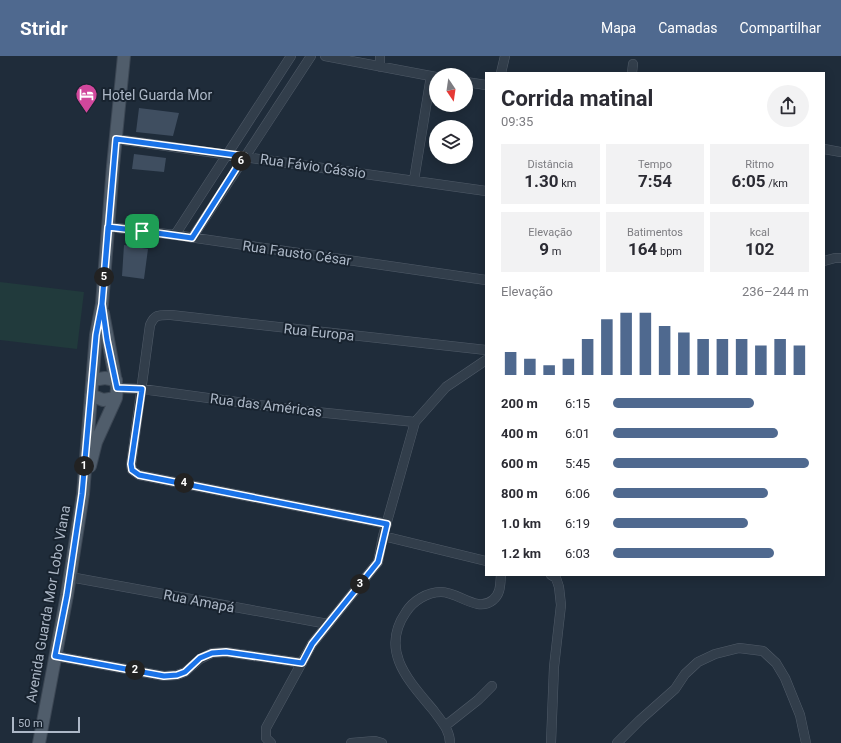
<!DOCTYPE html>
<html lang="pt">
<meta charset="utf-8">
<style>
:root{--surface:#fff;--page:#f2f2f3;--text:#2b2b33;--muted:#7c7c81;--accent:#4f698f}
body{margin:0;font-family:Roboto,sans-serif;background:var(--page);color:var(--text);height:100vh;display:flex;flex-direction:column;font-size:15px;white-space:nowrap}
*{box-sizing:border-box;margin:0}
p{font-size:13px;color:var(--muted)}
.icon{flex:none;width:22px;height:22px;fill:none;stroke:currentColor;stroke-width:2;stroke-linecap:round;stroke-linejoin:round}
.map{position:relative;flex:1;overflow:hidden}
.panel{position:absolute;left:485px;top:16px;width:340px;height:504px;display:flex;flex-direction:column;background:var(--surface);border-radius:0px;box-shadow:0 2px 10px #0003}
.panel>*{flex:none}
.needle{width:26px;rotate:167deg}
.fabs{position:absolute;left:429px;top:12px;display:grid;gap:8px}
.fabs a{display:grid;place-items:center;width:44px;height:44px;border-radius:50%;background:var(--surface);box-shadow:0 2px 10px #0003;font-size:20px}
.scale{position:absolute;left:12px;bottom:10px;width:68px;box-sizing:border-box;padding-left:4px;border:2px solid #adb8c7;border-top:0;font-size:11px;line-height:14px;white-space:nowrap;color:#adb8c7;-webkit-text-stroke:3px #18232f;paint-order:stroke}
.pin{position:absolute;display:grid;place-items:center;width:34px;height:34px;color:#fff;margin:-17px;border-radius:8px;box-shadow:0 2px 6px #0006}
.km{position:absolute;width:20px;height:20px;margin:-10px;border-radius:50%;background:#222;color:#fff;font-size:11px;line-height:20px;text-align:center}
.round{display:grid;place-items:center;flex:none;width:42px;height:42px;border-radius:21px;background:var(--page)}
.summary{display:flex;align-items:center;justify-content:space-between;height:68px;padding:0 16px}
h1{font-size:22px;font-weight:700;line-height:30px}
.metrics{display:grid;grid-template-columns:repeat(3,1fr);gap:6px;height:68px;padding:4px 16px}
.metrics div{display:grid;align-content:center;border-radius:0px;background:var(--page);text-align:center}
.metrics b{font-size:17px;font-weight:700}
.metrics small{font-size:11px;font-weight:400}
.metrics p{font-size:11px}
.chart{height:112px;padding:8px 16px}
.chart p{display:flex;justify-content:space-between}
.chart svg{width:100%;height:72px;margin-top:4px;stroke:var(--accent);stroke-width:6}
ul{padding:0 16px;list-style:none;font-size:13px}
li{display:grid;grid-template-columns:64px 48px 1fr;align-items:center;height:30px}
li i{height:10px;border-radius:5px;background:var(--accent)}
header{display:flex;align-items:center;gap:24px;box-sizing:border-box;height:56px;padding:0 20px;background:var(--accent);color:#fff}
header strong{font-size:19px}
nav{display:flex;gap:22px;margin-inline-start:auto;font-size:14px}
.map>svg:first-child{display:block}
</style>
<header>
<strong>Stridr</strong>
<nav><a>Mapa</a><a>Camadas</a><a>Compartilhar</a></nav>
</header>
<div class="map">
<svg width="841" height="687" viewBox="0 0 841 687">
<rect width="100%" height="100%" fill="#1f2c3a"/>
<path fill="#213a3c" d="M 0,226 L 84,236 L 77,293 L 0,284 Z"/>
<path fill="#3f4e60" d="M 139,52 L 179,57 L 173,80 L 136,76 Z
M 134,98 L 166,102 L 164,116 L 132,113 Z
M 124,189 L 148,193 L 144,223 L 122,220 Z"/>
<g fill="none" stroke-linecap="round" stroke-linejoin="round">
<defs>
<path id="minor" d="M 325,0 L 436,21
M 380,11 L 380,0
M 501,17 L 505,0
M 632,17 L 633,8
M 466,26 L 486,29
M 116,83 L 486,135
M 824,93 L 841,96
M 414,124 L 431,20
M 109,171 L 175,179 L 486,224
M 175,179 L 291,0
M 192,182 L 311,0
M 824,205 L 835,202 L 841,202
M 117,332 L 142,333 L 297,354 L 415,366
M 387,468 L 139,419 L 132,414 L 131,409 L 150,269 C 155,258 159,259 171,259 L 486,294
M 383,480 L 486,505
M 551,519 L 556,522 L 559,531 L 561,549 L 554,611 L 551,687
M 70,521 L 328,568
M 55,600 L 164,620 L 177,619 L 185,616 L 200,603 L 212,597 L 226,596 L 302,607
M 445,670 L 478,644 L 492,630
M 271,687 L 266,682 L 266,672 L 312,588 L 378,506 L 383,480 L 415,366 L 446,331 L 486,304
M 351,687 L 375,685 L 382,687
M 450,687 C 450,674 441,665 434,655 C 409,625 379,595 406,556 C 413,545 427,536 441,536 C 459,536 477,557 493,544 C 501,537 500,529 501,519
M 617,687 L 640,664 L 675,633 L 685,618 L 698,606 L 715,598 L 739,592 L 763,595 L 776,607 L 785,622 L 800,659 L 806,687"/>
<path id="major" d="M 93,324 L 105,322 L 116,324
M 91,339 L 103,344 L 116,342
M 90,410 L 96,386 L 116,342 L 117,332 L 103,257
M 39,687 L 67,539 L 83,438 L 96,279 L 102,248 L 113,110 L 124,0"/>
</defs>
<use href="#minor" stroke="#505b68" stroke-width="10"/>
<use href="#major" stroke="#3c4754" stroke-width="14"/>
<use href="#minor" stroke="#323e4b" stroke-width="9"/>
<use href="#major" stroke="#505d6b" stroke-width="12"/>
</g>
<g fill="none" stroke-linecap="round" stroke-linejoin="round">
<defs>
<path id="route" d="M 142,175 L 108,171 L 102,248 L 96,279 L 82,438 L 67,539 L 55,600 L 164,620 L 177,619 L 185,616 L 200,602 L 212,597 L 226,596 L 302,607 L 312,588 L 328,568 L 378,506 L 387,468 L 139,419 L 132,414 L 131,408 L 142,333 L 117,332 L 107,284 L 102,248 L 116,83 L 244,100 L 192,182 L 142,175"/>
</defs>
<use href="#route" stroke="#fff" stroke-width="8"/>
<use href="#route" stroke="#1a73e8" stroke-width="5"/>
</g>
<defs>
<symbol id="hotel-pin" viewBox="-11 -11 22 30"><path d="M0 17L-7.5 6A9.5 9.5 0 1 1 7.5 6Z" fill="#d1479c" stroke="#18232f"/><path d="M-6-4.5h1.5V1H6V5H4.5V3h-9V5H-6ZM-4 0a1.8 1.8 0 1 1 3.6 0ZM.5 0V-2.5h3Q6-2.5 6 0Z" fill="#fff"/></symbol>
</defs>
<g fill-rule="evenodd">
<use href="#hotel-pin" x="74" y="26" width="25" height="34"/>
</g>
<g text-anchor="middle" dominant-baseline="central" stroke-width="4" stroke-linejoin="round" paint-order="stroke">
<g font-size="14" fill="#adb8c7" stroke="#18232f" text-anchor="start">
<text x="102" y="39">Hotel Guarda Mor</text>
</g>
<g font-size="14" fill="#adb8c7" stroke="#18232f">
<text transform="translate(313 110) rotate(8)">Rua Fávio Cássio</text>
<text transform="translate(297 197) rotate(8)">Rua Fausto César</text>
<text transform="translate(319 276) rotate(6)">Rua Europa</text>
<text transform="translate(266 349) rotate(7)">Rua das Américas</text>
<text transform="translate(199 545) rotate(11)">Rua Amapá</text>
<text transform="translate(48 548) rotate(-80)">Avenida Guarda Mor Lobo Viana</text>
</g>
</g>
</svg>
<div class="fabs">
<a><svg class="needle" viewBox="-14 -14 28 28"><path d="M0-13l5 13h-10z" fill="#e53935"/><path d="M0 13l5-13h-10z" fill="#7c7c81"/></svg></a>
<a><svg class="icon" aria-label="layers" viewBox="0 0 24 24"><path d="M12 4l9 5-9 5-9-5zM3 14l9 5 9-5"/></svg></a>
</div>
<div class="scale">50 m</div>
<div class="pin" style="left:142px;top:175px;background:#1e9e55"><svg class="icon" aria-label="arrive" viewBox="0 0 24 24"><path d="M6 21V4h12l-3 4 3 4H6"/></svg></div>
<b class="km" style="left:84px;top:410px">1</b>
<b class="km" style="left:135px;top:614px">2</b>
<b class="km" style="left:360px;top:528px">3</b>
<b class="km" style="left:184px;top:427px">4</b>
<b class="km" style="left:104px;top:221px">5</b>
<b class="km" style="left:241px;top:105px">6</b>
<section class="panel">
<div class="summary"><div><h1>Corrida matinal</h1><p>09:35</p></div><a class="round"><svg class="icon" aria-label="share" viewBox="0 0 24 24"><path d="M12 15V3M7 8l5-5 5 5M5 13v7h14v-7"/></svg></a></div>
<div class="metrics">
<div><p>Distância</p><b>1.30<small> km</small></b></div>
<div><p>Tempo</p><b>7:54</b></div>
<div><p>Ritmo</p><b>6:05<small> /km</small></b></div>
</div>
<div class="metrics">
<div><p>Elevação</p><b>9<small> m</small></b></div>
<div><p>Batimentos</p><b>164<small> bpm</small></b></div>
<div><p>kcal</p><b>102</b></div>
</div>
<div class="chart"><p><span>Elevação</span>236–244 m</p>
<svg viewBox="0 0 160 44" preserveAspectRatio="none"><path d="M5 44V30M15 44V34M25 44V38M35 44V34M45 44V22M55 44V10M65 44V6M75 44V6M85 44V14M95 44V18M105 44V22M115 44V22M125 44V22M135 44V26M145 44V22M155 44V26"/></svg>
</div>
<ul>
<li><b>200 m</b>6:15<i style="width:72%"></i></li>
<li><b>400 m</b>6:01<i style="width:84%"></i></li>
<li><b>600 m</b>5:45<i style="width:100%"></i></li>
<li><b>800 m</b>6:06<i style="width:79%"></i></li>
<li><b>1.0 km</b>6:19<i style="width:69%"></i></li>
<li><b>1.2 km</b>6:03<i style="width:82%"></i></li>
</ul>
</section>
</div>
